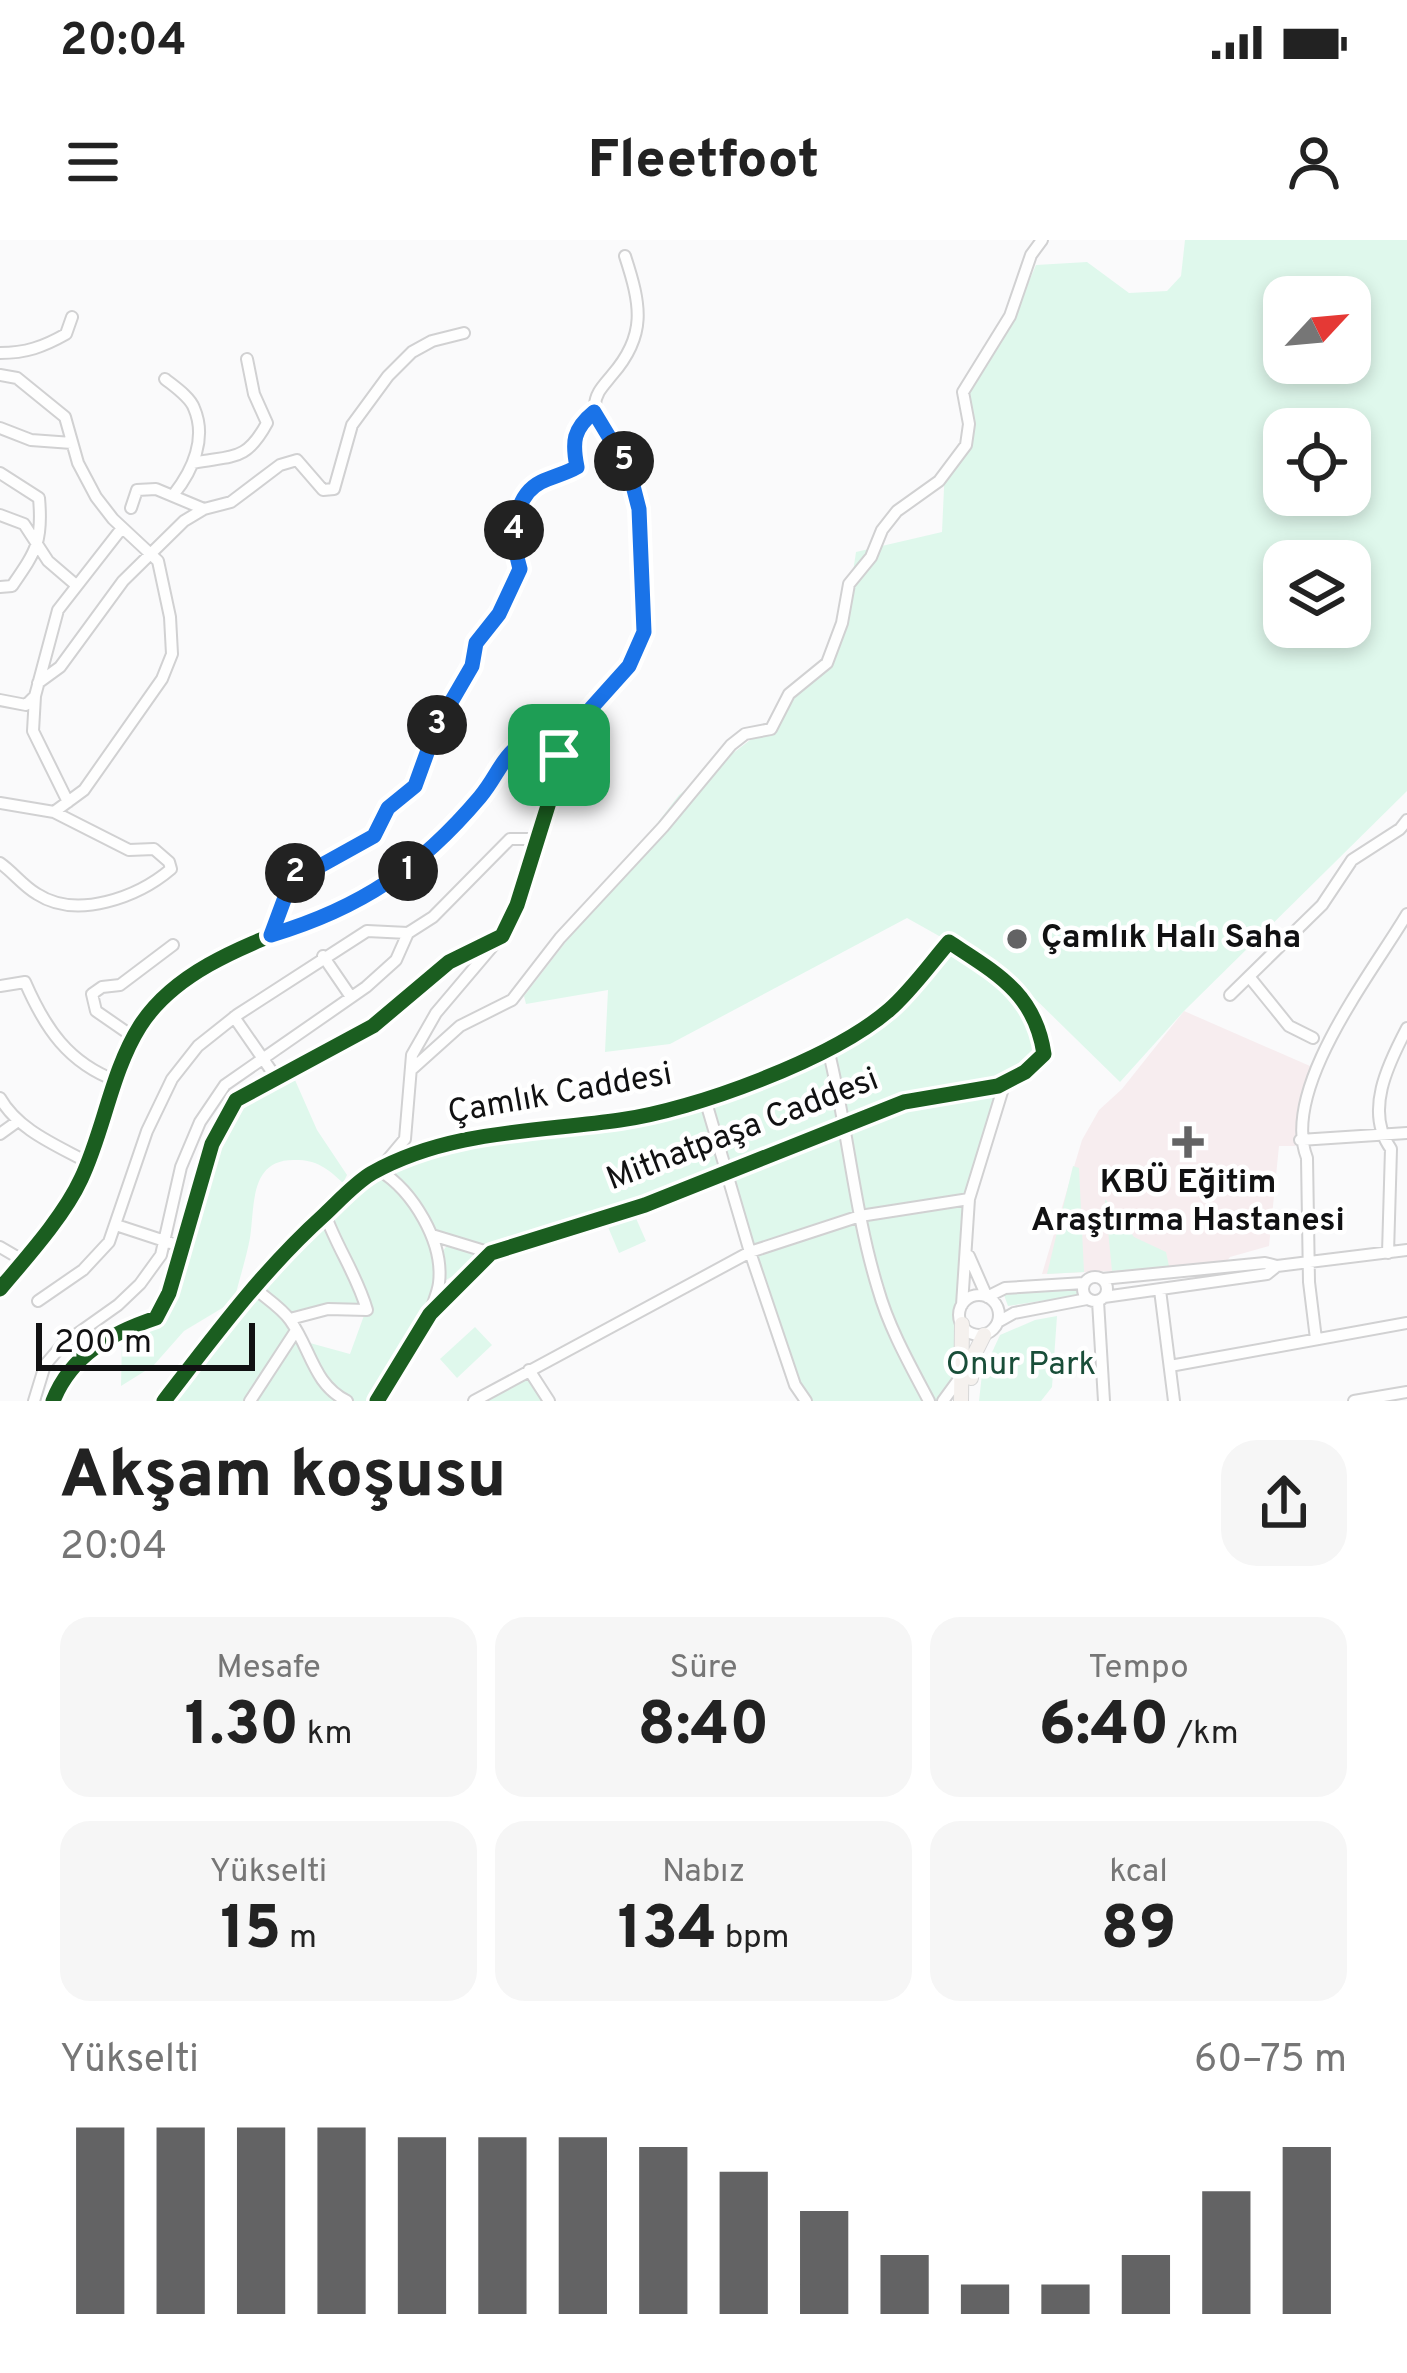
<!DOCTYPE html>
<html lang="tr">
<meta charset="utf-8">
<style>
:root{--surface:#fff;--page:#f6f6f6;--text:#222;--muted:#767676;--accent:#636364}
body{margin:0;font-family:Overpass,sans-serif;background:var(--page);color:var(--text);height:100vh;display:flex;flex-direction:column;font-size:45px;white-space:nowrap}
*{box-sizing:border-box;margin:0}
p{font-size:39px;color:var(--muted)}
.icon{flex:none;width:66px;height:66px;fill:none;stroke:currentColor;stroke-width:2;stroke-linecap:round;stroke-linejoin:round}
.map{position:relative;height:1161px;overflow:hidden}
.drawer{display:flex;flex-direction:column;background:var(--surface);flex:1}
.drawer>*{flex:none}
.needle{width:78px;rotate:64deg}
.tools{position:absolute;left:1263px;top:36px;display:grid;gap:24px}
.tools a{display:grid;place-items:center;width:108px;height:108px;border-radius:24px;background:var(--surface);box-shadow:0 6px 18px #0003;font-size:60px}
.scale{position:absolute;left:36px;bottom:30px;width:219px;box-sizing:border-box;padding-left:12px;border:6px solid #111112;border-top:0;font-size:33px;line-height:42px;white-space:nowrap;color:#111112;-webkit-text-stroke:9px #fff;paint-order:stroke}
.pin{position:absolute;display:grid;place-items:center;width:102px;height:102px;color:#fff;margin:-51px;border-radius:24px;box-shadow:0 6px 18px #0006}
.km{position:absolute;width:60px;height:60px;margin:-30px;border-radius:50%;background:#222;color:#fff;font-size:33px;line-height:60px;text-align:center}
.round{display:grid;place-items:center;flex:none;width:126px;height:126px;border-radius:36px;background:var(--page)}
.headline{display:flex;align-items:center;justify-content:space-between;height:204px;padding:0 60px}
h1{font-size:66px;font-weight:800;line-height:90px}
.stats{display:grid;grid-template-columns:repeat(3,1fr);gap:18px;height:204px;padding:12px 60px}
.stats div{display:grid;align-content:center;border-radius:30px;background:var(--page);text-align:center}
.stats b{font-size:60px;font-weight:800}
.stats small{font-size:33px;font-weight:400}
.stats p{font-size:33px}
.chart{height:336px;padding:24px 60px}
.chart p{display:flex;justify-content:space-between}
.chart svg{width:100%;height:216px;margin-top:12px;stroke:var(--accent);stroke-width:6}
.status{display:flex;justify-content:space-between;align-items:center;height:84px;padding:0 60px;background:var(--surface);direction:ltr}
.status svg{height:33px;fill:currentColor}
header{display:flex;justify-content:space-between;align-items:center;height:156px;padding:0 60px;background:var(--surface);font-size:54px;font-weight:800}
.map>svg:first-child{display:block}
</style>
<div class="status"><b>20:04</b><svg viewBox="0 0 49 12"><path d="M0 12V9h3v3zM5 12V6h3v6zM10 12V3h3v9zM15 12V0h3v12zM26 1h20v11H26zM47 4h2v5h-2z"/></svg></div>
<header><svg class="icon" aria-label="menu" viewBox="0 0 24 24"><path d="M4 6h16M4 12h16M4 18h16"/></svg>Fleetfoot<svg class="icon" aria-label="person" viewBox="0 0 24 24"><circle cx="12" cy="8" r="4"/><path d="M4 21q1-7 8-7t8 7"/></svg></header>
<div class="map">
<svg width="1407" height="1161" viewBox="0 0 1407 1161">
<rect width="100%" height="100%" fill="#fafafb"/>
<path fill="#f7edef" d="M 1184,771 L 1310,826 L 1295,906 L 1279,906 L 1269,1006 L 1230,1017 L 1223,1026 L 1042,1034 L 1082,900 L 1099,870 L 1122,849 Z"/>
<path fill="#dff8ec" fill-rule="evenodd" d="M 1185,0 L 1407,0 L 1407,551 L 1184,771 L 1120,842 L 1025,749 L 992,729 L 1040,787 L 1044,814 L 1005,842 L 969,959 L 960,1078 L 964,1132 L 943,1161 L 806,1161 L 726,933 L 491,1013 L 433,995 L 439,1044 L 430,1074 L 377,1161 L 164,1161 L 252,1046 L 369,934 L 454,901 L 684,866 L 828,809 L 888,771 L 948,701 L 907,678 L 670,804 L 605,812 L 608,750 L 526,764 L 524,756 L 679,555 L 776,480 L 797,447 L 822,420 L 845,384 L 856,312 L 942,292 L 945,226 L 969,209 L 967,145 L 1016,71 L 1036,25 L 1087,22 L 1129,53 L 1167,51 L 1181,36 ZM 1284,57 L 1350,57 L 1350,123 L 1284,123 ZM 1284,189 L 1350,189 L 1350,255 L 1284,255 ZM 1284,321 L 1350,321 L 1350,387 L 1284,387 ZM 366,1070 L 350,1114 L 299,1100 L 291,1079 Z
M 295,840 L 317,890 L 347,935 L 343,943 C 327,928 317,920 295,920 C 249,919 255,966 250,998 C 246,1019 239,1040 234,1061 L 184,1091 L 153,1126 L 121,1146 L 122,1099 L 163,1084 L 177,1048 L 215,907 L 233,871 L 244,861 Z
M 1073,926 L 1079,928 L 1084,1032 L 1047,1034 Z
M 1105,959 L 1134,997 L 1166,1012 L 1169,1026 L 1112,1031 Z
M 635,976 L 646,1001 L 619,1013 L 608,987 Z
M 448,1004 L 476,1016 L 477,1022 L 446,1040 L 443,1011 Z
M 1079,1047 L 1080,1055 L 1008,1066 L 1004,1055 Z
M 1057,1076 L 1052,1147 L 1041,1161 L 979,1161 L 982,1134 L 1000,1095 L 1035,1080 Z
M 475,1087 L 492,1105 L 457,1138 L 440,1119 Z
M 529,1130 L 549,1161 L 474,1161 Z"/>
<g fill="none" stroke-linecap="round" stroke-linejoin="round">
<defs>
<path id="minor" d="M 0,113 C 26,113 43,107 66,94 L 72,77
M 0,135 L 17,138 L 65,177 L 78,223 L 96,257 L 113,279 L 158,321 L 170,377 L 172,414 L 162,439 L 84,550 L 54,572 L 0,563
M 165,139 C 175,147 190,157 194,168 C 207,198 193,230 174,254
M 0,188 L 31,200 L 72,203
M 193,223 C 233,215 246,222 267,183 L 254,154 L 247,119
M 0,233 L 39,258 C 43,302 36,311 12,346 L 0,347
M 131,268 L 137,250 L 156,249 L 204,269
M 0,275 L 24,284 L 48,321 L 76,345
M 38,443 L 60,427 L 123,341 L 184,281 L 204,269 L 231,262 L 280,225 L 297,220 L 323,250 L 334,249 L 352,185 L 388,136 L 412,112 L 432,101 L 464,93
M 35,456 L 33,491 L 68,562
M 0,460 L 26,465 L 35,456 L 58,370 L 122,288
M 559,515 C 578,482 605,459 627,428 C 658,384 644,289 632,239 C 625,215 595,190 595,166 C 595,153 604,145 612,135 C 647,95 641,65 625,16
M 0,623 C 13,632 23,646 37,654 C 77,680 138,657 171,629 L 169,622 L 154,609 L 129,610 L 54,572
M 271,695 L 294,633 L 320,626 L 374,596 L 388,568 L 415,546 L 436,488 L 472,426 L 476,403 L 499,373 L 520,329 L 514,290 L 525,257 L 538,243 L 577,227 C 572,202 573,189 594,172
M 323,716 L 351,757
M 1251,739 L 1289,786 L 1313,798
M 0,746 L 25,742 C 45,788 68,823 117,841
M 1230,755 L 1322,665 L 1352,620 L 1400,589 L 1407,580
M 234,777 L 277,839
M 135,798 L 96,771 L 92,754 L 102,747 L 120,745 L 173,705
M 828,809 C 848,888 854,971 878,1049 C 889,1088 910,1125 929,1161
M 411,830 L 460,786 L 512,760 L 560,698 L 663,587 L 731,505 L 745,494 L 771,489 L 789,454 L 827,423 L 842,383 L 849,344 L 871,317 L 882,290 L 897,271 L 939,241 L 966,205 L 969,184 L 963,152 L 1010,76 L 1031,15 L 1042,0
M 0,858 C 18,890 56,905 87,922
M 705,859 L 750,1012 L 795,1145 L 806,1161
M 0,894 L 18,881
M 1300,900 L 1407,893
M 116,985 L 183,1007
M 432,995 L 491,1013
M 0,1007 L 24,1021
M 1388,1013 L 1391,909 C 1364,872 1388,824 1407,788
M 969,1016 L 987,1057 L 1005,1048 L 1084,1043
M1083 1049a12 12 0 1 1 24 0a12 12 0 1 1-24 0Z
M 1102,1039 L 1265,1023 L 1277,1026 L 1407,1010
M 252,1046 C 264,1057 281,1067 290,1080 C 311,1109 313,1144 347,1161
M 0,1049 C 26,1018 64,976 81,939 C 104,891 111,832 140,786 C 191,706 313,690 390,643 C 424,622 457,588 482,556 C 500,532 499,519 526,499 L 549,502 L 559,515 L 555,543 L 517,665 L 502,696 L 449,722 L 373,786 L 236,860 L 212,904 L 169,1053 L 156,1078 C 111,1093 71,1115 53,1161
M 1160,1050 L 1174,1161
M959 1075a20 20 0 1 1 40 0a20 20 0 1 1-40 0Z
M 1104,1057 L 1267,1034 L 1277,1026
M 38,1061 L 83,1030 L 109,1002 L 147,891 L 172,839 L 198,806 L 237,775 L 367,691 L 408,693
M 1098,1061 L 1104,1161
M 962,1065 L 969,959 L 1005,842
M 431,1071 C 433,1062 438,1052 439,1043 C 444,1002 413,951 379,930 L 405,899 L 412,815 L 436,773 L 497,701
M 290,1079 L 328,1069 L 367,1070 C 357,1035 337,1008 325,974
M 998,1082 L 1014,1073 L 1087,1059
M 1316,1099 L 1309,1042 L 1307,918 C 1280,849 1372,733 1407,674
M 1170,1126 L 1407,1083
M 529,1130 L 549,1161
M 34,1161 L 45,1125 L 63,1104 L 118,1065 L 140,1044 L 161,1015 L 181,927 L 200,882 L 225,845 L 366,747 L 396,720 L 408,693 L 433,677 L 510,599 L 535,599
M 164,1161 C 215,1095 262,1031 324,975 C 339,961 355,943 372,933 C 449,890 536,892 620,880 C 694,870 832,819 889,770 C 911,751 930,724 949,702 C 996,733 1035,753 1044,814 L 1025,832 L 998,846 L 904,862 L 645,965 L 491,1013 L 430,1074 L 377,1161
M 250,1161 L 295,1092
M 474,1161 L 750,1012 L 860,976 L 969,959
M 943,1161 L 962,1135
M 1354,1161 L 1407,1152"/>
<path id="major" d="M 971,1138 L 973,1117 L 984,1095
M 961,1161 L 962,1084"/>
</defs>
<use href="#minor" stroke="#d1d1d2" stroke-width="14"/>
<use href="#major" stroke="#d7d7d7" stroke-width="16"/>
<use href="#minor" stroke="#fefefe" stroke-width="10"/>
<use href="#major" stroke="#f5f1ee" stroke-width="14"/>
<defs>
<path id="cycleway" d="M 0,1049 C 26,1018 64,976 81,939 C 104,891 111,832 140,786 C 191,706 313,690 390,643 C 424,622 457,588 482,556 C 500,532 499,519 526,499 L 549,502 L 559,515 L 555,543 L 517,665 L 502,696 L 449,722 L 373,786 L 236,860 L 212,904 L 169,1053 L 156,1078 C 111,1093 71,1115 53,1161
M 164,1161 C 215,1095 262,1031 324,975 C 339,961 355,943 372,933 C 449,890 536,892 620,880 C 694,870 832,819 889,770 C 911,751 930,724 949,702 C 996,733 1035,753 1044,814 L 1025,832 L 998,846 L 904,862 L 645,965 L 491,1013 L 430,1074 L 377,1161"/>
</defs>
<use href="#cycleway" stroke="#fff" stroke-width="22"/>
<use href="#cycleway" stroke="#1b5e20" stroke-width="15"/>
</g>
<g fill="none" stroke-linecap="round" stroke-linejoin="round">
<defs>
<path id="route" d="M 594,172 L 629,230 L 639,269 L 644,392 L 629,426 L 576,485 L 559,515 L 549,502 L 526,499 C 499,520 499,534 480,557 C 420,628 361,668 271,695 L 294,633 L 320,626 L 374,596 L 388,568 L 415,546 L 436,488 L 472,426 L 476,403 L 499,374 L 520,329 C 512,302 511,257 541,242 C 553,236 565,234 577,227 C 572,202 573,189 594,172 Z"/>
</defs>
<use href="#route" stroke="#fff" stroke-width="24"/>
<use href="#route" stroke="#1a73e8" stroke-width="15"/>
</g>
<g fill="#636364" stroke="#fff" stroke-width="4.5">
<circle cx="1017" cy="699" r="12"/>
<path d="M1182 884h12v12h12v12h-12v12h-12v-12h-12v-12h12z"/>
</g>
<g text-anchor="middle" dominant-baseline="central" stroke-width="9" stroke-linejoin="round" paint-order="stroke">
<g font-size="33" font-weight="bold" fill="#111112" stroke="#fff" text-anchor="start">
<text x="1041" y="699">Çamlık Halı Saha</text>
<text x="1188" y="944" text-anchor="middle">KBÜ Eğitim<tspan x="1188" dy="38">Araştırma Hastanesi</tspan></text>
</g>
<g font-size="33" fill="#111112" stroke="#fff">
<text transform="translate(560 855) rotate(-10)">Çamlık Caddesi</text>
<text transform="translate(743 891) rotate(-21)">Mithatpaşa Caddesi</text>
</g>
<g font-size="33" fill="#194e39" stroke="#fff">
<text x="1021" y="1126">Onur Park</text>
</g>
</g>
</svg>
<div class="tools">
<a><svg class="needle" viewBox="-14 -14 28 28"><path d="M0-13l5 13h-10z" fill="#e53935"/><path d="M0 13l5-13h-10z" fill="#767676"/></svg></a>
<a><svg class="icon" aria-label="locate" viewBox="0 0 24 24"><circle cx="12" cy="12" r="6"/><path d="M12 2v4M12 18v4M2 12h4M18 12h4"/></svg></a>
<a><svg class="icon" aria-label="layers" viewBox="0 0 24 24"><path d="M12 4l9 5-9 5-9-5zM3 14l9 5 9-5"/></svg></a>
</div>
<div class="scale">200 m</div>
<div class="pin" style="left:559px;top:515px;background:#1e9e55"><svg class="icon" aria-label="arrive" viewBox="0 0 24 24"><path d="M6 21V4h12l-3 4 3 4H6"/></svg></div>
<b class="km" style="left:408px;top:631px">1</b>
<b class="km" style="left:295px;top:633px">2</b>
<b class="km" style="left:437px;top:485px">3</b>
<b class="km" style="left:514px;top:290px">4</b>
<b class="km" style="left:624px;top:221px">5</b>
</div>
<section class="drawer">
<div class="headline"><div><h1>Akşam koşusu</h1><p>20:04</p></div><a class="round"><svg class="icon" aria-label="share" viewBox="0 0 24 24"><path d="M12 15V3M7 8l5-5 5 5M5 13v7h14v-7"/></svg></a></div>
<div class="stats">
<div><p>Mesafe</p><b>1.30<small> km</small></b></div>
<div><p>Süre</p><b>8:40</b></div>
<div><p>Tempo</p><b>6:40<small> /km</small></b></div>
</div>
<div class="stats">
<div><p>Yükselti</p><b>15<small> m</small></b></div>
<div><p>Nabız</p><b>134<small> bpm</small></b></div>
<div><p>kcal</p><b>89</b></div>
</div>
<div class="chart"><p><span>Yükselti</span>60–75 m</p>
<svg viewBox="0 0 160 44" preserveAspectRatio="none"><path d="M5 44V6M15 44V6M25 44V6M35 44V6M45 44V8M55 44V8M65 44V8M75 44V10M85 44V15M95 44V23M105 44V32M115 44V38M125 44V38M135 44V32M145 44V19M155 44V10"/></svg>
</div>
</section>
